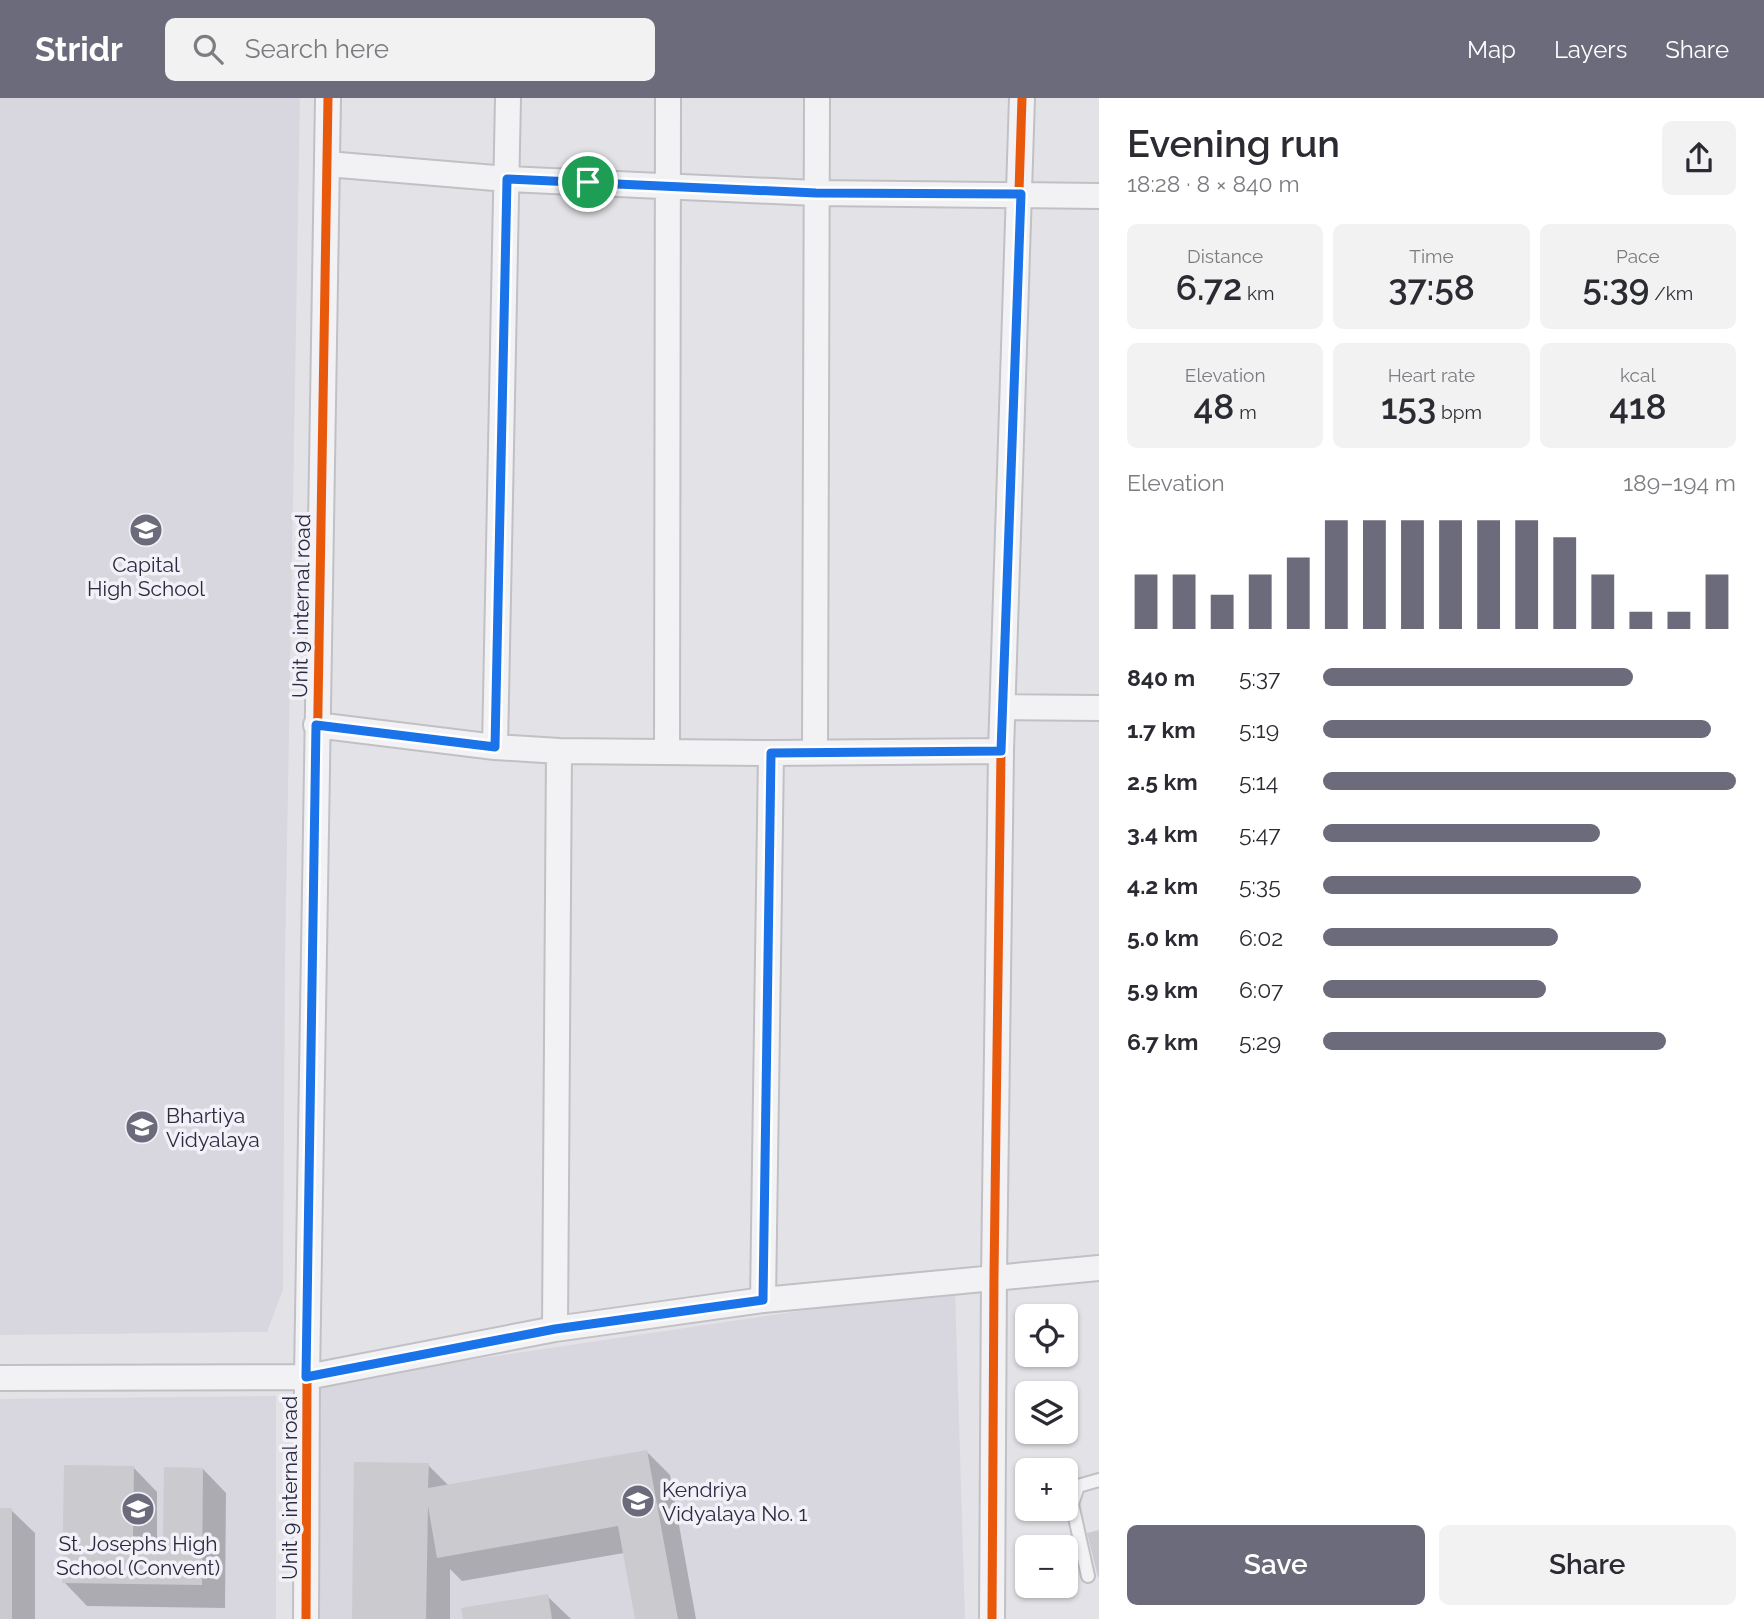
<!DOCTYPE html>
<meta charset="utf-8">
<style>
:root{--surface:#fff;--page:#f2f2f3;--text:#2b2b33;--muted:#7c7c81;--accent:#6c6b7b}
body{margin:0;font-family:Raleway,sans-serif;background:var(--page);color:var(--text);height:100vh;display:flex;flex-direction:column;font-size:26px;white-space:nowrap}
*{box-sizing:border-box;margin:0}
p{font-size:23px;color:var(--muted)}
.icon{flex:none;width:38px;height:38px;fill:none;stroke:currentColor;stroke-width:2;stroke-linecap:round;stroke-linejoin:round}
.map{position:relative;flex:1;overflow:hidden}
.drawer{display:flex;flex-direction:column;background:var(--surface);width:665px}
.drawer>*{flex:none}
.fabs{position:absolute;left:1015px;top:1206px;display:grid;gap:14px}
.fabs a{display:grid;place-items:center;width:63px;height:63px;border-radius:10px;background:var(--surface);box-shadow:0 2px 5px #0004;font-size:35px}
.pin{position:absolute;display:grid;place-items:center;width:60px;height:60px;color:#fff;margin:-30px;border:4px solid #fff;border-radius:50%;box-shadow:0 2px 7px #0007}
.round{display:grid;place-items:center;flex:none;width:74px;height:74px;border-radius:10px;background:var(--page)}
.summary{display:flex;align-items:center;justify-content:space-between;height:119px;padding:0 28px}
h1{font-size:38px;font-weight:600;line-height:52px}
.figures{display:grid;grid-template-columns:repeat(3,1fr);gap:10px;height:119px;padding:7px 28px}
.figures div{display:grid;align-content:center;border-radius:10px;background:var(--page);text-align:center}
.figures b{font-size:35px;font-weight:600}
.figures small{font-size:19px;font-weight:400}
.figures p{font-size:19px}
.chart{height:196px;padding:14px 28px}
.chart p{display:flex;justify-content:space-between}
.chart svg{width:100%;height:126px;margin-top:7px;stroke:var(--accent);stroke-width:6}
.action{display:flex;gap:14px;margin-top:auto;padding:14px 28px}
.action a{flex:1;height:80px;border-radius:10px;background:var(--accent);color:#fff;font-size:28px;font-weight:600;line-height:80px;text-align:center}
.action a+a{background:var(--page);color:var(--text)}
ul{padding:0 28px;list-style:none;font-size:23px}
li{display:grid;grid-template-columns:112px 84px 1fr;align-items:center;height:52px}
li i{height:18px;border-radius:9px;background:var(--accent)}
header{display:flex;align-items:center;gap:42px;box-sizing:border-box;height:98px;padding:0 35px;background:var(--accent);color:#fff}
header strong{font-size:33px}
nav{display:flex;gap:38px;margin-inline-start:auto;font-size:24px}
.search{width:490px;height:63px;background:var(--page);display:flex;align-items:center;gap:18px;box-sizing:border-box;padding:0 24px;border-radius:10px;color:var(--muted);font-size:26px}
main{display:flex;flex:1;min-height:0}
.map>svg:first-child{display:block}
</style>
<header>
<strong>Stridr</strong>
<div class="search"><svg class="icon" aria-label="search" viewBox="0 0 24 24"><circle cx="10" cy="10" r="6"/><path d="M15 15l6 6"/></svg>Search here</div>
<nav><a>Map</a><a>Layers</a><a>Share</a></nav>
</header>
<main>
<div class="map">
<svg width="1099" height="1521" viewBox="0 0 1099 1521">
<rect width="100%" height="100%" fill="#e3e3e7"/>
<path fill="#d8d6df" d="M 0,0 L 300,0 L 285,863 L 283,1192 L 267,1234 L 0,1237 Z
M 955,1190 L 965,1521 L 316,1521 L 314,1285 Z
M 276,1298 L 276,1521 L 0,1521 L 0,1301 Z"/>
<path fill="#0003" d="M 646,1353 L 670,1377 L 696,1521 L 636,1521 L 624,1455 L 462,1483 L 450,1471 L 450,1521 L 354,1521 L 428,1367 L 449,1388 Z
M 134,1370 L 157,1394 L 157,1443 L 165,1443 L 203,1371 L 226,1395 L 225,1510 L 87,1508 L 64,1484 Z
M 0,1412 L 11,1412 L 35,1435 L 35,1521 L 0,1521 Z
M 547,1498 L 571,1521 L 464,1521 Z"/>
<path fill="#cacacf" d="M 647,1352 L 678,1521 L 635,1521 L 618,1428 L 437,1460 L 428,1408 L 426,1521 L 352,1521 L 354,1364 L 429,1365 L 428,1390 Z
M 64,1367 L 134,1368 L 133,1441 L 163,1441 L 164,1369 L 203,1370 L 202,1487 L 62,1485 Z
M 0,1410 L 12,1410 L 12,1521 L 0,1521 Z
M 1099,1432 L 1099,1479 L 1098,1479 L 1087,1435 Z
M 548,1496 L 552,1521 L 463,1521 L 461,1510 Z"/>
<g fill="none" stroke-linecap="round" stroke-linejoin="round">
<defs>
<path id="lane" d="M 1088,1478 L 1072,1406 L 1078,1388 L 1099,1382"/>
<path id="street" d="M 327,66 L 507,81 L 816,95 L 1099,98
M 1003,609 L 1099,610
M 316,627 L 495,649 L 559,653 L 771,655 L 1001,653
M 495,649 L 508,0
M 667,652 L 668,0
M 815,653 L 817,0
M 763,1202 L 771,655
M 555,1231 L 559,653
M 0,1280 L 307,1279 L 555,1231 L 763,1202 L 1099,1170
M 306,1521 L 307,1279 L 328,0
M 992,1521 L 994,1178 L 1001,653 L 1022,0"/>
</defs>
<use href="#lane" stroke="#c0c0c5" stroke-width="16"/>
<use href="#street" stroke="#c0c0c5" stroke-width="28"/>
<use href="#lane" stroke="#f2f2f5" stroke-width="12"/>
<use href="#street" stroke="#f2f2f5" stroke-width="24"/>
<defs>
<path id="cycleway" d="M 306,1521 L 307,1279 L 328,0
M 992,1521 L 994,1178 L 1001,653 L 1022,0"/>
</defs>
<use href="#cycleway" stroke="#f1f1f7" stroke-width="13"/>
<use href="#cycleway" stroke="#e8590c" stroke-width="9"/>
</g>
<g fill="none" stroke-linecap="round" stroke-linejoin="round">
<defs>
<path id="route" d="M 507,81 L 816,95 L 1021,96 L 1001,653 L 771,655 L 763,1202 L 555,1231 L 306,1279 L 316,627 L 495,649 Z"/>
</defs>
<use href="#route" stroke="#fff" stroke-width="14"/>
<use href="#route" stroke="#1a73e8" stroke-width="9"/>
</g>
<defs>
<symbol id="school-disc" viewBox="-11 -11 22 22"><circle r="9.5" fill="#6c6b7b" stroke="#f1f1f7"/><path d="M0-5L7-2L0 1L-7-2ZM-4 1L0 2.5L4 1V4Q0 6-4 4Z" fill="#fff"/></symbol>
</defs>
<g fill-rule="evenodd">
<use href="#school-disc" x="127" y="413" width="38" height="38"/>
<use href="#school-disc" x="123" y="1010" width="38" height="38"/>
<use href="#school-disc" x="619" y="1384" width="38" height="38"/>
<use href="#school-disc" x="119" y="1392" width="38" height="38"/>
</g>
<g text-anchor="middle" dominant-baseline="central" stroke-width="7" stroke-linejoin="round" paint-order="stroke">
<g font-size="21" fill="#2c2a41" stroke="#f1f1f7">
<text x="146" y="466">Capital<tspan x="146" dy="24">High School</tspan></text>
<text x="166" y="1017" text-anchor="start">Bhartiya<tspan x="166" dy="24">Vidyalaya</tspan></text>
<text x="662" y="1391" text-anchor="start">Kendriya<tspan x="662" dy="24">Vidyalaya No. 1</tspan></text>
<text x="138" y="1445">St. Josephs High<tspan x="138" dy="24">School (Convent)</tspan></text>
</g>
<g font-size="21" fill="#2c2a41" stroke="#f1f1f7">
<text transform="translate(301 508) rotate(-89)">Unit 9 internal road</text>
<text transform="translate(289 1390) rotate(-90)">Unit 9 internal road</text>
</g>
</g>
</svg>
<div class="fabs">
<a><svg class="icon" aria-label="locate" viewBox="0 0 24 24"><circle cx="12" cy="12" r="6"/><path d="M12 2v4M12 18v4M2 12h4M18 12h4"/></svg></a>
<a><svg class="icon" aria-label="layers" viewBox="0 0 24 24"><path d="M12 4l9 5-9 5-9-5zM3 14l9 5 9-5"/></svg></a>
<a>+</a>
<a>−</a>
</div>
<div class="pin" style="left:588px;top:84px;background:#1e9e55"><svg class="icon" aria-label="arrive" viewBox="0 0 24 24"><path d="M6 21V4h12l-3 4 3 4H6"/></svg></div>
</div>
<section class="drawer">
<div class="summary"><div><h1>Evening run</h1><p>18:28 · 8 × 840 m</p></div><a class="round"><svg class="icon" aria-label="share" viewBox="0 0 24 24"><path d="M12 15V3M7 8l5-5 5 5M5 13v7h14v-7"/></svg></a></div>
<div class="figures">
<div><p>Distance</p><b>6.72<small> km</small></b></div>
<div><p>Time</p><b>37:58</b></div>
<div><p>Pace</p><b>5:39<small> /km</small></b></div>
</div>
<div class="figures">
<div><p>Elevation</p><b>48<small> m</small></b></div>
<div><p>Heart rate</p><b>153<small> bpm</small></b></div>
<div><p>kcal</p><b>418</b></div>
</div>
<div class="chart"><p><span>Elevation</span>189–194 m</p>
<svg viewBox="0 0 160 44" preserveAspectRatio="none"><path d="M5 44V25M15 44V25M25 44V32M35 44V25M45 44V19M55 44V6M65 44V6M75 44V6M85 44V6M95 44V6M105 44V6M115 44V12M125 44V25M135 44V38M145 44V38M155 44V25"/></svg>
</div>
<ul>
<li><b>840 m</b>5:37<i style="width:75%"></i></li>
<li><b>1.7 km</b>5:19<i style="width:94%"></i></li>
<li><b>2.5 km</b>5:14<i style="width:100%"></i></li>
<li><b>3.4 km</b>5:47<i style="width:67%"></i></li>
<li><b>4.2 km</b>5:35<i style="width:77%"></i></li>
<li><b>5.0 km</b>6:02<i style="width:57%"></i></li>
<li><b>5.9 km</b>6:07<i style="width:54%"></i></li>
<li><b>6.7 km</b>5:29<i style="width:83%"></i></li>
</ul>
<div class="action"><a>Save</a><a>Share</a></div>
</section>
</main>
